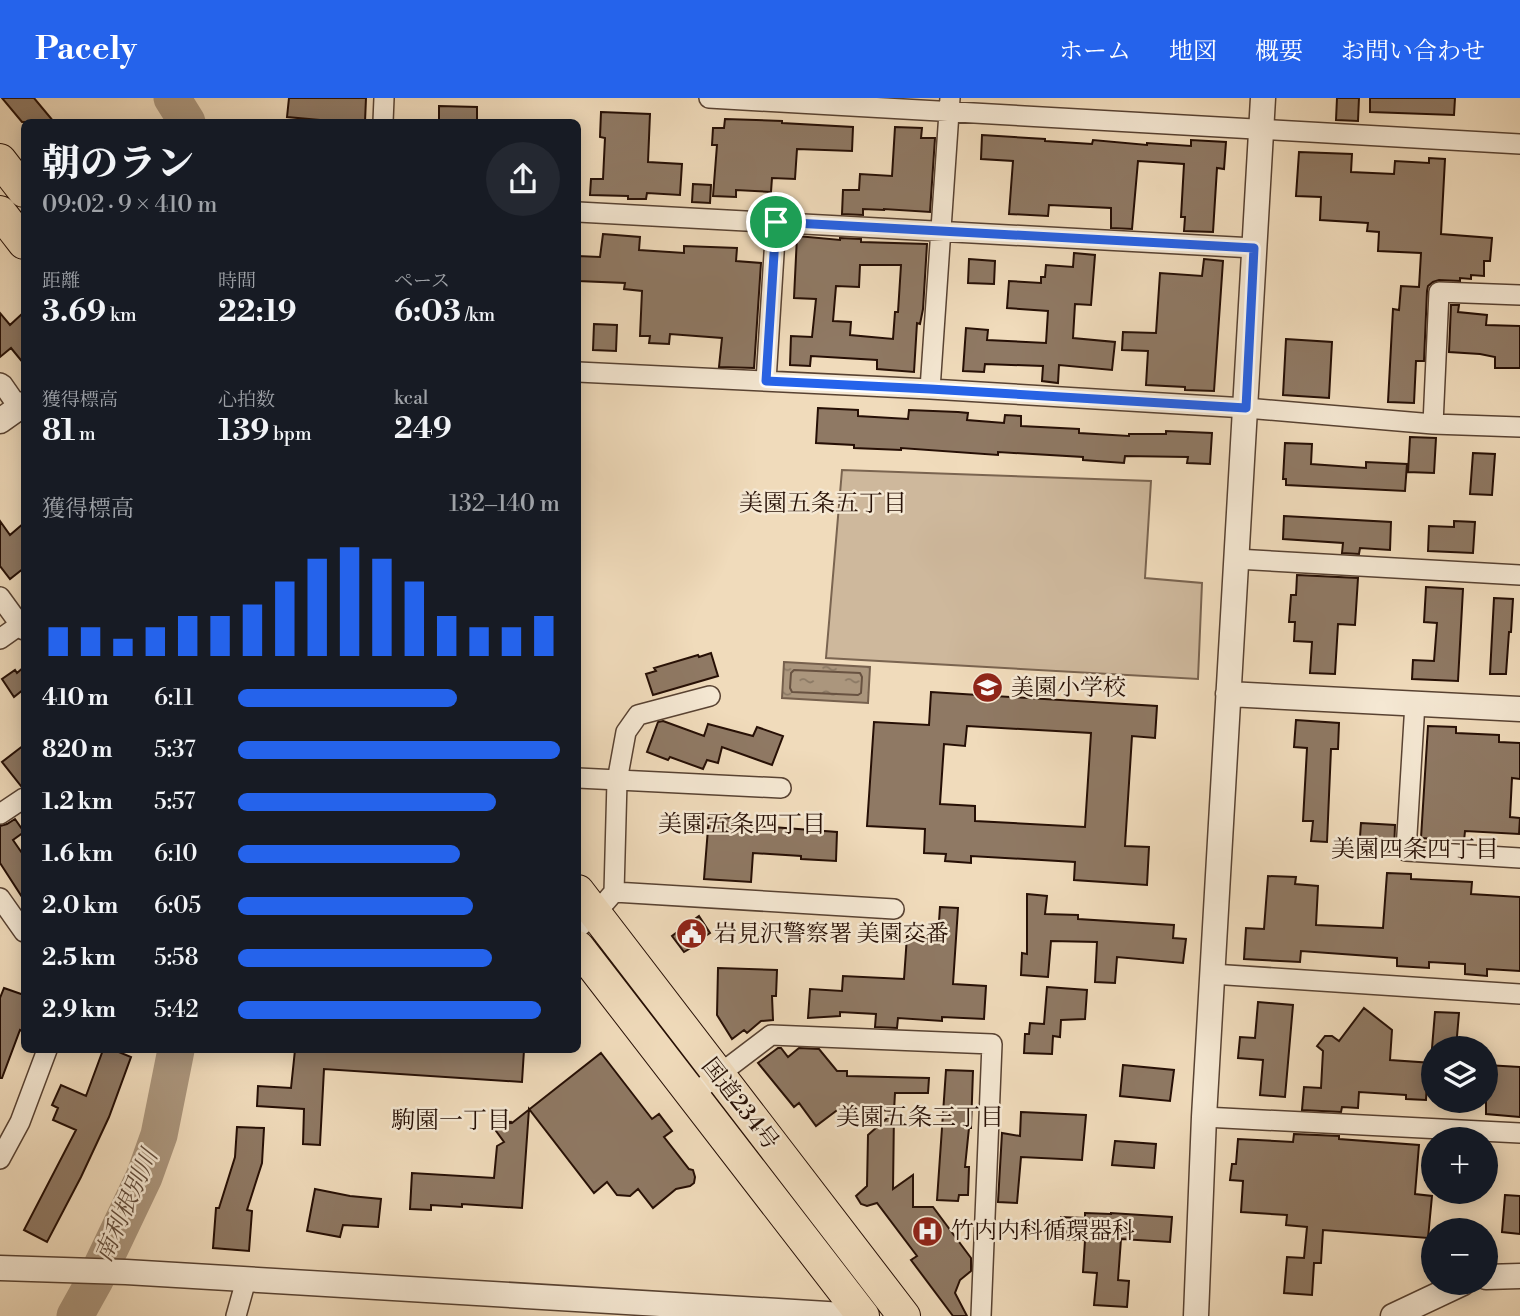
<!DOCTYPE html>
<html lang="ja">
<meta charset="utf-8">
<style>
:root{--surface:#171b24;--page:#242831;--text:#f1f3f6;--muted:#9ea1a6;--accent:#2563eb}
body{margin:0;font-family:"Libre Bodoni","Noto Serif JP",serif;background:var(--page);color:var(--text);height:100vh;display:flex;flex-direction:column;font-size:26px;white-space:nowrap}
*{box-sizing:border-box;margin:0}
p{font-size:23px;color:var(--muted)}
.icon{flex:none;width:38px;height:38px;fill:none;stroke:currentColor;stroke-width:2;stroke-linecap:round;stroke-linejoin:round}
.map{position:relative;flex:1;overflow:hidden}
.side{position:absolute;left:21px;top:21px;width:560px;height:934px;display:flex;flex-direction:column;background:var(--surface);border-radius:10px;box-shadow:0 4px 18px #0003}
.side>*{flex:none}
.tools{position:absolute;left:1421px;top:938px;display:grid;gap:14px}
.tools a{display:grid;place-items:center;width:77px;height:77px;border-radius:50%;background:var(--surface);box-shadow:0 4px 18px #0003;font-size:35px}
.pin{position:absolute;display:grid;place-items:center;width:60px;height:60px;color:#fff;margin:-30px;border:4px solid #fff;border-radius:50%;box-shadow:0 2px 7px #0007}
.round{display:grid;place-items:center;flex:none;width:74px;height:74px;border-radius:37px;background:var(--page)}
.head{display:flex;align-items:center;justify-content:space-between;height:119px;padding:0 21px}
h1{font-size:38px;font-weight:800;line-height:52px}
.metrics{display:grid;grid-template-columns:repeat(3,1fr);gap:10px;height:119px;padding:7px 21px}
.metrics div{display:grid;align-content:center}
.metrics b{font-size:30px;font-weight:800}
.metrics small{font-size:19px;font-weight:400}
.metrics p{font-size:19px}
.chart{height:196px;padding:14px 21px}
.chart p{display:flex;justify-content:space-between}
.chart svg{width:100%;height:126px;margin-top:7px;stroke:var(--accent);stroke-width:6}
ul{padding:0 21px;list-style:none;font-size:23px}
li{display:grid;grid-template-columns:112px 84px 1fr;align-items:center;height:52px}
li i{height:18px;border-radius:9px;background:var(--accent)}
header{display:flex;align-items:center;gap:42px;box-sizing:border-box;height:98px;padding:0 35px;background:var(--accent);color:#fff}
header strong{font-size:33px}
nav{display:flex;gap:38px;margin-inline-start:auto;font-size:24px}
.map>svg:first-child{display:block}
</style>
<header>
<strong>Pacely</strong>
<nav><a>ホーム</a><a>地図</a><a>概要</a><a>お問い合わせ</a></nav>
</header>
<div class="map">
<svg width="1520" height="1218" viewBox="0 0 1520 1218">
<defs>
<pattern id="water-ripples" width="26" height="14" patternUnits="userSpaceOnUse" patternTransform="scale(1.75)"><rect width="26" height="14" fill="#ab967d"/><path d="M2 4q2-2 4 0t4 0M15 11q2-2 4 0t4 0" fill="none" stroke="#8b7964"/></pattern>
</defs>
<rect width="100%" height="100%" fill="#f0dbbb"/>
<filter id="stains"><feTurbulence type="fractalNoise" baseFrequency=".00286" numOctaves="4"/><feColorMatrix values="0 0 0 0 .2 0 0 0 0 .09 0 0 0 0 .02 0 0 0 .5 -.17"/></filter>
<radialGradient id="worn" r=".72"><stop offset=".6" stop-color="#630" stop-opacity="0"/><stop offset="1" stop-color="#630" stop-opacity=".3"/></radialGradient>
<path fill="#ceb89c" stroke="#7a6450" stroke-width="2" d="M 842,372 L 1151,383 L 1145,480 L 1202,485 L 1198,581 L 826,560 Z"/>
<path fill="url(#water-ripples)" stroke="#76604d" stroke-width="2" d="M 784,564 L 870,569 L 868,605 L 782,600 Z"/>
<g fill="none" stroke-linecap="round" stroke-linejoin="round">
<path stroke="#685241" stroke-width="2" d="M 794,572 L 860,575 L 862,579 L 861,595 L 858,597 L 792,594 L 790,590 L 791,575 Z"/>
<path stroke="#ab967d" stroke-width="37" d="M 172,0 L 187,24
M 75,1218 L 95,1182 L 144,1079 L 159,1037 L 176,952"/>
</g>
<path fill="#8f7964" stroke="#260f05" stroke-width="2" fill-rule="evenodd" d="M 2,0 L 34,0 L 54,24 L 22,24 Z
M 289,0 L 366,0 L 365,24 L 342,24 L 287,19 Z
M 1337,0 L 1359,0 L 1358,23 L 1336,22 Z
M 1370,0 L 1455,0 L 1454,17 L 1370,14 Z
M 439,8 L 477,9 L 477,24 L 439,24 Z
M 601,14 L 650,16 L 648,64 L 682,66 L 680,97 L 647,95 L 646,101 L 628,101 L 628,98 L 590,97 L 591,81 L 603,81 L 605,40 L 600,39 Z
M 725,21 L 782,23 L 782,25 L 853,29 L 852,53 L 797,51 L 795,81 L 772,80 L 771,94 L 736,92 L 736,99 L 713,98 L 717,47 L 712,47 L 713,30 L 724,30 Z
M 895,29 L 922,30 L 921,40 L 935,40 L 930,114 L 884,111 L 884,112 L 863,111 L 863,117 L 842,116 L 843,92 L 859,92 L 860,76 L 892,78 Z
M 982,37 L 1045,41 L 1045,43 L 1092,46 L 1093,42 L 1147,47 L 1147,45 L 1191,48 L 1191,42 L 1226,44 L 1224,71 L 1217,70 L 1213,134 L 1184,133 L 1185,119 L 1181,119 L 1184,66 L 1138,63 L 1132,131 L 1111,130 L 1111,110 L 1049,107 L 1048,118 L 1009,116 L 1013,63 L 981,61 Z
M 1299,54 L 1352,56 L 1351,74 L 1394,76 L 1395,63 L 1429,65 L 1429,60 L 1445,61 L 1441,136 L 1492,140 L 1490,163 L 1484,163 L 1484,178 L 1471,177 L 1471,181 L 1460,180 L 1460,183 L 1439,182 L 1433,184 L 1428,188 L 1427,193 L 1424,263 L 1416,263 L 1414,305 L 1388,304 L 1393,211 L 1399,212 L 1401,188 L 1419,189 L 1421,155 L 1378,153 L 1379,134 L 1367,133 L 1368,125 L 1320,122 L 1321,99 L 1296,98 Z
M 693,86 L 711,87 L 710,105 L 692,104 Z
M 603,136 L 640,139 L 639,152 L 684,155 L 684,148 L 737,150 L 736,163 L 761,165 L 754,270 L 719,269 L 722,240 L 670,236 L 669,246 L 649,245 L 650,238 L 640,238 L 642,193 L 624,191 L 625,185 L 578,183 L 578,158 L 600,159 Z
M 797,138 L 840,142 L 840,140 L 861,141 L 861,144 L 927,146 L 923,211 L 920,226 L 917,225 L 914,274 L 877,271 L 877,262 L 811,258 L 810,268 L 790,267 L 791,238 L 812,239 L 816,201 L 794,200 ZM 860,167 L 901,167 L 898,214 L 895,214 L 893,241 L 850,237 L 851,224 L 833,223 L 836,188 L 859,189 Z
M 1074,155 L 1095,157 L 1091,207 L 1075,206 L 1073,240 L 1115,244 L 1112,272 L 1059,267 L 1058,285 L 1042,283 L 1043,268 L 985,266 L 984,274 L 963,273 L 966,230 L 988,232 L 987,242 L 1046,245 L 1048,213 L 1007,210 L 1009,183 L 1041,185 L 1041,179 L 1045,179 L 1046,167 L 1073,169 Z
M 969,161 L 995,163 L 994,186 L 968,185 Z
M 1204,161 L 1223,163 L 1214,293 L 1185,292 L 1185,289 L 1146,287 L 1148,253 L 1122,252 L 1123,234 L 1156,235 L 1160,175 L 1202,178 Z
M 1451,207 L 1459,207 L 1458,214 L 1487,217 L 1486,227 L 1520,228 L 1520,270 L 1495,270 L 1495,259 L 1480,256 L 1449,254 Z
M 24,214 L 24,266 L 11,250 L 0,259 L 0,215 L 10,227 Z
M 594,226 L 617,227 L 616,253 L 593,252 Z
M 1286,241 L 1332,244 L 1329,300 L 1283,297 Z
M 818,310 L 858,312 L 858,318 L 908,321 L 909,312 L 958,314 L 968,315 L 967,322 L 1004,325 L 1005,317 L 1021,318 L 1021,328 L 1079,331 L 1079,335 L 1129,338 L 1129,336 L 1166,336 L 1166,333 L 1212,335 L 1210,366 L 1187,365 L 1188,359 L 1125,358 L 1124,365 L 1083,362 L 1083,359 L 998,354 L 998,357 L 901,350 L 901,352 L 854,350 L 854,347 L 816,345 Z
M 1410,339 L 1436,340 L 1434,375 L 1408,374 Z
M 1285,345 L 1312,346 L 1311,366 L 1366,370 L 1366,364 L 1407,366 L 1405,393 L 1286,387 L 1286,381 L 1283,381 Z
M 1473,355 L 1495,356 L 1492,397 L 1470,396 Z
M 1284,418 L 1391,424 L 1390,452 L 1360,450 L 1359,456 L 1342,455 L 1343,445 L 1283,441 Z
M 0,423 L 10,437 L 24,425 L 24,470 L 10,481 L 0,468 Z
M 1454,423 L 1475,424 L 1473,455 L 1428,453 L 1429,428 L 1454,429 Z
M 1297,477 L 1358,480 L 1355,527 L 1338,526 L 1335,576 L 1310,575 L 1312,544 L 1294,543 L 1295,524 L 1289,524 L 1291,497 L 1296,497 Z
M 1426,489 L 1463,491 L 1458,583 L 1412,581 L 1413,562 L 1434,563 L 1437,525 L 1424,524 Z
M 1494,500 L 1513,501 L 1511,534 L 1509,534 L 1506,576 L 1490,576 Z
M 711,555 L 718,578 L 653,597 L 646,576 L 656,573 L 654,570 L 698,557 L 699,559 Z
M 24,569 L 24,591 L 14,599 L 2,581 L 15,572 L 17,575 Z
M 931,594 L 1157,608 L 1155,640 L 1132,638 L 1125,748 L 1149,749 L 1147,787 L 1074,782 L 1075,764 L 971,758 L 971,765 L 945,763 L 946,756 L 924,755 L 925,731 L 867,728 L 874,624 L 929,627 ZM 967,628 L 1091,635 L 1085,729 L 975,723 L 975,708 L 940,706 L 944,646 L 965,648 Z
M 1296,622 L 1339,625 L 1338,651 L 1331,651 L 1327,744 L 1311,743 L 1313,723 L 1303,723 L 1307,650 L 1294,649 Z
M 663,623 L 704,638 L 708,626 L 753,638 L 757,629 L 783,638 L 772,667 L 722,649 L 718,665 L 707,662 L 703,671 L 670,659 L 668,662 L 647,654 L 658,624 Z
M 1428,628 L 1456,629 L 1456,635 L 1499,637 L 1499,644 L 1520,645 L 1520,681 L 1512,680 L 1510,719 L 1520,720 L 1519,736 L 1465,733 L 1464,743 L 1421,740 Z
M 24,647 L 24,688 L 21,688 L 2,664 Z
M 709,718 L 732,720 L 732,726 L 837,734 L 836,763 L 801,761 L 801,758 L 753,755 L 751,784 L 704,781 Z
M 15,721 L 24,734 L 13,742 L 24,758 L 24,802 L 0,765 L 0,728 L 7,726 Z
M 1361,725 L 1395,727 L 1394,754 L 1359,752 Z
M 1387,775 L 1411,776 L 1411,781 L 1472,784 L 1471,796 L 1520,799 L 1520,873 L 1487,871 L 1487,878 L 1465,876 L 1465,866 L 1429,864 L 1429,870 L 1397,868 L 1397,860 L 1301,853 L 1300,864 L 1244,861 L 1246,830 L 1264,831 L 1268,778 L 1296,779 L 1295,786 L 1318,788 L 1316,827 L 1383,830 Z
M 1027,796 L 1047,798 L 1045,816 L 1078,817 L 1078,821 L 1174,827 L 1173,840 L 1186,841 L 1183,865 L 1117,859 L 1115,885 L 1095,884 L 1097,844 L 1051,843 L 1048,879 L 1021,877 L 1022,855 L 1027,856 Z
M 940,809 L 958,810 L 953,886 L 986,888 L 984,921 L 942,919 L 942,923 L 898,920 L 897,930 L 875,929 L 876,916 L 840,914 L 840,918 L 808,920 L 810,891 L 842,893 L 843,878 L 904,881 L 907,838 L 936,840 L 936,838 L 938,838 Z
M 699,818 L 710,835 L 698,843 L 699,845 L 684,854 L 672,838 Z
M 718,870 L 777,872 L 776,898 L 772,898 L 773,922 L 761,923 L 747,935 L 744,932 L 732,941 L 717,917 Z
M 1047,889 L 1087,892 L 1085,921 L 1061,922 L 1060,939 L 1053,938 L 1052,956 L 1024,955 L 1025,936 L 1029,936 L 1030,925 L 1044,926 Z
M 4,890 L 24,897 L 24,934 L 20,932 L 2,980 L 0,980 L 0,900 Z
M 1258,904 L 1293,907 L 1285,999 L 1260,997 L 1263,962 L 1238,960 L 1240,939 L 1255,940 Z
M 1364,910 L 1392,932 L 1390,962 L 1433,965 L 1433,983 L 1427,983 L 1426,1002 L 1406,1001 L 1406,997 L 1359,994 L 1358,1010 L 1342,1009 L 1341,1014 L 1302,1012 L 1304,989 L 1321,990 L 1323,953 L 1317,948 L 1325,938 L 1332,938 L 1339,943 Z
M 1435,914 L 1459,915 L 1456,950 L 1432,950 Z
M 778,950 L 781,950 L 788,959 L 799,950 L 819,951 L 837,973 L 847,973 L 847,978 L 929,980 L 928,995 L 895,995 L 894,1013 L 840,1010 L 816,1028 L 799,1005 L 794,1009 L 758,965 Z
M 103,952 L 114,952 L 131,959 L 109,1019 L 81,1079 L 47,1144 L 24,1132 L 76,1032 L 53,1022 L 58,1010 L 52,1007 L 61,987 L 86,998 Z
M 295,952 L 524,952 L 522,984 L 324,971 L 320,1047 L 303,1046 L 304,1011 L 257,1008 L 258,988 L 291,990 Z
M 601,955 L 652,1021 L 659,1016 L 672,1033 L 664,1039 L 689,1071 L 693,1072 L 695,1079 L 694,1085 L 690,1088 L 676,1091 L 653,1110 L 638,1091 L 630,1098 L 617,1097 L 607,1084 L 594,1095 L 529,1011 L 522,1110 L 462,1106 L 462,1109 L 431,1107 L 431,1112 L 410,1111 L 412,1075 L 494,1080 L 497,1048 L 504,1044 L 491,1026 L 503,1017 L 510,1025 L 511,1024 L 512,1025 Z
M 1123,967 L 1174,972 L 1170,1003 L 1120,998 Z
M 1486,967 L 1520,969 L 1520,1019 L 1486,1016 Z
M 946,972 L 973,973 L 971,1030 L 969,1030 L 965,1069 L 969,1069 L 968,1097 L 959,1097 L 958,1103 L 937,1102 Z
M 894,1014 L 893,1091 L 913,1077 L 913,1109 L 933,1109 L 971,1160 L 971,1173 L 960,1182 L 955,1195 L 967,1218 L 953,1218 L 911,1162 L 917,1158 L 877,1105 L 867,1108 L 861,1106 L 856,1098 L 867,1088 L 868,1037 Z
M 1021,1014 L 1086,1017 L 1082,1062 L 1021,1059 L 1017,1105 L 998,1104 L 1002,1035 L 1020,1038 Z
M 237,1029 L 264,1030 L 262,1065 L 247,1112 L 252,1113 L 249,1153 L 213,1150 L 216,1110 L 219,1110 L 235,1059 Z
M 1294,1036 L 1339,1038 L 1339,1041 L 1419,1047 L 1415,1096 L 1432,1098 L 1428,1140 L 1323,1132 L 1321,1165 L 1314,1165 L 1312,1197 L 1284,1195 L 1287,1159 L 1304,1160 L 1307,1129 L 1286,1127 L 1287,1117 L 1241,1114 L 1243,1083 L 1230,1082 L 1232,1066 L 1236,1066 L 1238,1041 L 1293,1044 Z
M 1115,1043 L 1156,1046 L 1154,1070 L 1112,1067 Z
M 315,1091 L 350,1098 L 381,1101 L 378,1129 L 343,1127 L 340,1139 L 307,1133 Z
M 1505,1097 L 1520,1098 L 1520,1136 L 1502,1134 Z
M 1085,1115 L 1111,1116 L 1111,1115 L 1172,1119 L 1170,1144 L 1121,1141 L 1118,1182 L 1129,1183 L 1127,1209 L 1094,1207 L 1097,1175 L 1083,1174 L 1085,1142 L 1060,1141 L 1061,1119 L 1085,1120 Z"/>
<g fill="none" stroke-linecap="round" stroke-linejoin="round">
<defs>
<path id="minor" d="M 709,0 L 1520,46
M 383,24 L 384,0
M 578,114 L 1254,150
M 578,274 L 930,291 L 1246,310 L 1433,326 L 1520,329
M 766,283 L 776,124
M 0,285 L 3,287 L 19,310
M 930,291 L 950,0
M 1433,326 L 1439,194 L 1520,197
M 1236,461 L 1520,477
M 0,499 L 24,532
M 0,541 L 24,524
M 1415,605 L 1406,753 L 1520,760
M 578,680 L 781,690
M 0,716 L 24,700
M 614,794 L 617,683 L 626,634 L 638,617 L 710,598
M 0,800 L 24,834
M 578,830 L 595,816 L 614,794 L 894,811
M 1212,876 L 1520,896
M 692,997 L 771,937 L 992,946 L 981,1218
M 1204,1019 L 1520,1035
M 0,1061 L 20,1024 L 47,952
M 236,1218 L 246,1182"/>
<path id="tertiary" d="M 0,323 L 24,306
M 1228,596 L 1520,611
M 0,1170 L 126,1174 L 860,1218
M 1486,1179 L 1520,1178
M 1196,1218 L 1204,1019 L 1263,0
M 1393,1218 L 1463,1185"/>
<path id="trunk" d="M 0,62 L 24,93
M 0,114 L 24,145
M 578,793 L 904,1218
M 578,849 L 863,1218"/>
</defs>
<use href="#minor" stroke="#584232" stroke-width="22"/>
<use href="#tertiary" stroke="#584232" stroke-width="27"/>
<use href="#trunk" stroke="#260f05" stroke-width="34"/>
<use href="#minor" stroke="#f5e8d3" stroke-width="19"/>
<use href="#tertiary" stroke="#f5e8d3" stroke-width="24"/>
<use href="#trunk" stroke="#f0dbbb" stroke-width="32"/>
</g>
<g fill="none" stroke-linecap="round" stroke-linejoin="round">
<defs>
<path id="route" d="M 776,124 L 1254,150 L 1246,310 L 930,291 L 766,283 Z"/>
</defs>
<use href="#route" stroke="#fff" stroke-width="14"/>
<use href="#route" stroke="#2563eb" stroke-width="9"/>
</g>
<defs>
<symbol id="school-disc" viewBox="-11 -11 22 22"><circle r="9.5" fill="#8f2418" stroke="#f5e8d3"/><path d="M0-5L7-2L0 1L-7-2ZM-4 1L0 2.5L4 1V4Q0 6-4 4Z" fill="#fff"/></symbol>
<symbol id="civic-disc" viewBox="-11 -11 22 22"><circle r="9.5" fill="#8f2418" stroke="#f5e8d3"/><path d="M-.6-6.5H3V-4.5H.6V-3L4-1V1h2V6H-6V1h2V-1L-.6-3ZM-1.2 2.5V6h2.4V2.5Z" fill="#fff"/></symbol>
<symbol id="hospital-disc" viewBox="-11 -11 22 22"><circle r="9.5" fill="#8f2418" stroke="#f5e8d3"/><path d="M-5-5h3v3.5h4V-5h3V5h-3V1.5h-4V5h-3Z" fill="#fff"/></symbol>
</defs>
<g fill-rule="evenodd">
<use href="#school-disc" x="970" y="572" width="35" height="35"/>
<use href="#civic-disc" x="674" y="818" width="35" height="35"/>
<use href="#hospital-disc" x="910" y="1116" width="35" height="35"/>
</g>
<g text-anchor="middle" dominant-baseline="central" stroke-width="5" stroke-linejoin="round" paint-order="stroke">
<g font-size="23" fill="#260f05" stroke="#f5e8d3" text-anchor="start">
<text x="1011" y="590">美園小学校</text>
<text x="714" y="836">岩見沢警察署 美園交番</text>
<text x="951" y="1133">竹内内科循環器科</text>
</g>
<g font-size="23" fill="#260f05" stroke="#f5e8d3">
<text transform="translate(740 1006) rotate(52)">国道234号</text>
</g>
<g font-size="24" fill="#260f05" stroke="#f5e8d3">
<text x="823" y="406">美園五条五丁目</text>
<text x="742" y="727">美園五条四丁目</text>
<text x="1415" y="752">美園四条四丁目</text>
<text x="920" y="1020">美園五条三丁目</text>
<text x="451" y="1023">駒園一丁目</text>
</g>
<g font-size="24" font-style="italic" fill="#624c3b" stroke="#f5e8d3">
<text transform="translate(127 1108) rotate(-66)">南利根別川</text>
</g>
</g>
<rect width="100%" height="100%" filter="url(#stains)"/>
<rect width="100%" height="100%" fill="url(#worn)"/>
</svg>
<div class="tools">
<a><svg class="icon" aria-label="layers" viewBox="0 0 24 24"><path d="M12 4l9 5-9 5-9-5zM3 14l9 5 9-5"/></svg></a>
<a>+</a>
<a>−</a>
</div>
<div class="pin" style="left:776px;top:124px;background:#1e9e55"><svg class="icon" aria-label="arrive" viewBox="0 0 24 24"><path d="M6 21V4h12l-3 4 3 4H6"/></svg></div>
<section class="side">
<div class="head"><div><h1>朝のラン</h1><p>09:02 · 9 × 410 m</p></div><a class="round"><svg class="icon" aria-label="share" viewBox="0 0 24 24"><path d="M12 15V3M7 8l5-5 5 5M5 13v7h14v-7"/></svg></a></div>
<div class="metrics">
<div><p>距離</p><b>3.69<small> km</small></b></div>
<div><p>時間</p><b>22:19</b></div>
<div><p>ペース</p><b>6:03<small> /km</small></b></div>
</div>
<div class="metrics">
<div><p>獲得標高</p><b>81<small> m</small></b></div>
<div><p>心拍数</p><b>139<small> bpm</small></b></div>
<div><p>kcal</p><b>249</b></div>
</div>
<div class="chart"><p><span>獲得標高</span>132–140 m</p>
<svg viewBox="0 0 160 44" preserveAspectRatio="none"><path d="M5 44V34M15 44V34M25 44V38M35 44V34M45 44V30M55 44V30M65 44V26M75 44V18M85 44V10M95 44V6M105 44V10M115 44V18M125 44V30M135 44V34M145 44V34M155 44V30"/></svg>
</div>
<ul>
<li><b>410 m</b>6:11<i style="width:68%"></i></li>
<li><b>820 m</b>5:37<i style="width:100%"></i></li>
<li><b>1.2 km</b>5:57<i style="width:80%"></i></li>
<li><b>1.6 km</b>6:10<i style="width:69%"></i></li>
<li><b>2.0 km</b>6:05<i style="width:73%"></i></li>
<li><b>2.5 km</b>5:58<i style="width:79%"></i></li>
<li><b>2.9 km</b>5:42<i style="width:94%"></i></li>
</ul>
</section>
</div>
